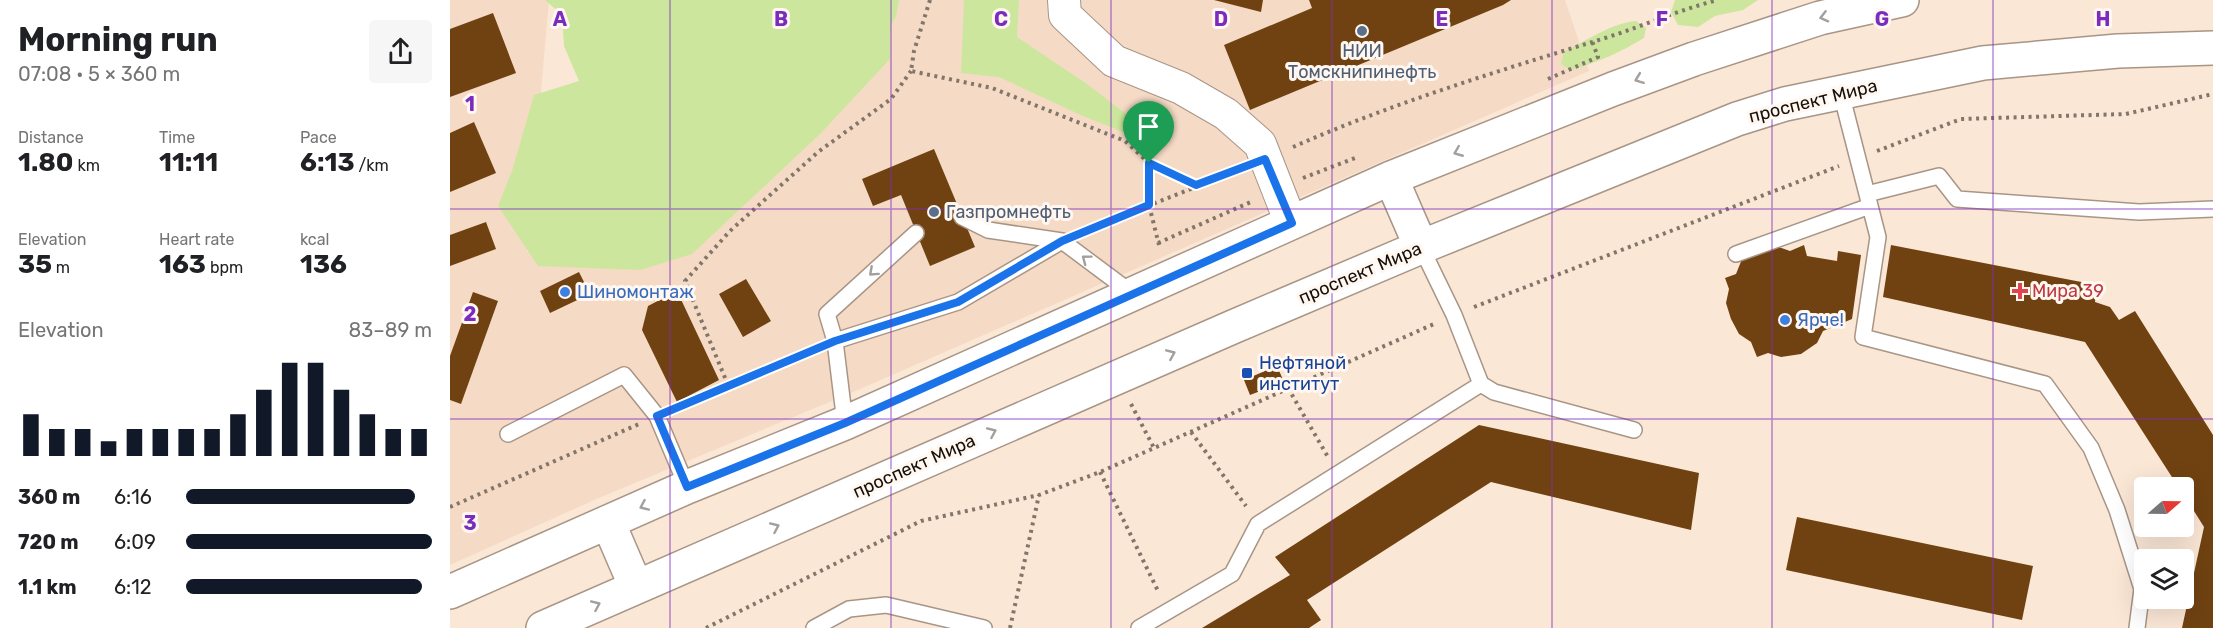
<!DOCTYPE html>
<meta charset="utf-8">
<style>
:root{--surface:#fff;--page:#f6f6f6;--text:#202124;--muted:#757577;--accent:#111827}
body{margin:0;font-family:Rubik,sans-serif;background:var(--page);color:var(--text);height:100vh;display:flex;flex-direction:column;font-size:22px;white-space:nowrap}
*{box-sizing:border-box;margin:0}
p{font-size:20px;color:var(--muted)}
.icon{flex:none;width:33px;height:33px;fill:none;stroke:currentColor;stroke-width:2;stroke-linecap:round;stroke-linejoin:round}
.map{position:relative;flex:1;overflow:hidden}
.details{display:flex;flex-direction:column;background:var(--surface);width:450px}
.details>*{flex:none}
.needle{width:39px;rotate:70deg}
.tools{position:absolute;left:1684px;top:477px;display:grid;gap:12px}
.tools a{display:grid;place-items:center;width:60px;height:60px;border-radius:6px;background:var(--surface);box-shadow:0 6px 24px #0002;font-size:30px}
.pin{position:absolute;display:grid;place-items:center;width:51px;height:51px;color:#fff;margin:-62px -26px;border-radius:50% 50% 50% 0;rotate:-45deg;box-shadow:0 0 6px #0007}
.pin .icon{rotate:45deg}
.round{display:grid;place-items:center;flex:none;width:63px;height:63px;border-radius:6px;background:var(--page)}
.summary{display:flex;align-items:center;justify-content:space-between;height:102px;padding:0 18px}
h1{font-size:33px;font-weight:700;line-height:45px}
.metrics{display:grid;grid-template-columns:repeat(3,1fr);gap:9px;height:102px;padding:6px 18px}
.metrics div{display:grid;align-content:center}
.metrics b{font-size:26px;font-weight:700}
.metrics small{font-size:16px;font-weight:400}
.metrics p{font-size:16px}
.chart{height:168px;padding:12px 18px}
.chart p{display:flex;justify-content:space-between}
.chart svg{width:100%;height:108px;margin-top:6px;stroke:var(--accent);stroke-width:6}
ul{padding:0 18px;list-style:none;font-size:20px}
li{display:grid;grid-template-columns:96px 72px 1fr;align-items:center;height:45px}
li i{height:15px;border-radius:8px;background:var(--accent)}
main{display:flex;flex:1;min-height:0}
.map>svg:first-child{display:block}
</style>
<main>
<section class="details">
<div class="summary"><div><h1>Morning run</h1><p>07:08 · 5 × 360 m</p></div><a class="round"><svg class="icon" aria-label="share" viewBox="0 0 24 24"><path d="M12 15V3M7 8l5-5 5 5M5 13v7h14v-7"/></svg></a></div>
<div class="metrics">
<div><p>Distance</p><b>1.80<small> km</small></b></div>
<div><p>Time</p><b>11:11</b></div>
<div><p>Pace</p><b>6:13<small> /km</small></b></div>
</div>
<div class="metrics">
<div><p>Elevation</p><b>35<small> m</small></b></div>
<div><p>Heart rate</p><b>163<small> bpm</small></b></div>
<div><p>kcal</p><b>136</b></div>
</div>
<div class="chart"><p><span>Elevation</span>83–89 m</p>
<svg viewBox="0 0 160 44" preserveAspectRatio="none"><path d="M5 44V27M15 44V33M25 44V33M35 44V38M45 44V33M55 44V33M65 44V33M75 44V33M85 44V27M95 44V17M105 44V6M115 44V6M125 44V17M135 44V27M145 44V33M155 44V33"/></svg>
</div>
<ul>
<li><b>360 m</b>6:16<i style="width:93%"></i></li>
<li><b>720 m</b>6:09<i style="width:100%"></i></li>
<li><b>1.1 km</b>6:12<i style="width:96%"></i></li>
</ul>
</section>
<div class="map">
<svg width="1763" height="628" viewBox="0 0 1763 628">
<rect width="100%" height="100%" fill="#fbe7d6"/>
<path fill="#f5dac5" d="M 0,0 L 99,0 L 77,252 L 270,201 L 448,0 L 1115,0 L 1139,71 L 394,396 L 144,500 L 0,565 Z"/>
<path fill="#cce79d" d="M 95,0 L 449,0 L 446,16 L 441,25 L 440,59 L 370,134 L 242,254 L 190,270 L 88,266 L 48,206 L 62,171 L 84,95 L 129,81 L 114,46 L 112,15 Z
M 514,0 L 569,0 L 567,37 L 637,84 L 693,127 L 688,138 L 633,116 L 549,77 L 511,73 Z
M 1225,0 L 1308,0 L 1293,10 L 1265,16 L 1248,27 L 1228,25 L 1221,12 Z
M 1186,21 L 1196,28 L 1194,38 C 1171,52 1146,63 1121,70 L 1111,64 L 1114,52 C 1136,41 1161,23 1186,21 Z"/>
<path fill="#704211" d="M 764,0 L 813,0 L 811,12 Z
M 859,0 L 1061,0 L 1053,5 L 800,110 L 774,45 L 862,8 Z
M 43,13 L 66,73 L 0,97 L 0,29 Z
M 24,122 L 46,173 L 0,192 L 0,133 Z
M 484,149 L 525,247 L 480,266 L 451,195 L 423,206 L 412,179 Z
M 36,222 L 46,249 L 0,266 L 0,235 Z
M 1354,245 L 1357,256 L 1387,261 L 1388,251 L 1411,255 L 1402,319 L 1373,331 L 1367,343 L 1351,354 L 1331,357 L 1318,353 L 1307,357 L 1301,342 L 1289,334 L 1281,319 L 1276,303 L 1279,289 L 1275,278 L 1286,274 L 1292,259 L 1326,246 L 1340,251 Z
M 1441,245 L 1647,285 L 1645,302 L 1660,307 L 1669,320 L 1685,311 L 1763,435 L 1763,628 L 1732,628 L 1754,527 L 1734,495 L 1734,488 L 1729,488 L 1635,342 L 1433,297 Z
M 129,272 L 140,294 L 100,313 L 90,291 Z
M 296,279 L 321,321 L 293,337 L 269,294 Z
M 227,291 L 269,380 L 227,402 L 192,330 L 198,306 Z
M 23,292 L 48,301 L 11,404 L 0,400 L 0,356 Z
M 827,366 L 834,382 L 800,395 L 794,380 Z
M 1029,425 L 1249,473 L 1241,530 L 1041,482 L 857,600 L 871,620 L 859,628 L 752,628 L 840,575 L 825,557 Z
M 1347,517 L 1583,566 L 1572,620 L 1336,570 Z"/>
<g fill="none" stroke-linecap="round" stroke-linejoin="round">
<defs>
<path id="service" d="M 1391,93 L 1428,237 L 1413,337 L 1595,384 L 1641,448 L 1667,510 L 1692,589 L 1687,628
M 1417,194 L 1489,176 L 1507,199 L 1689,212 L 1763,209
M 512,217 L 538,230 L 612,241 L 683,294
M 971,247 L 1004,315 L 1031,384 L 1044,392 L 1184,430
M 1286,254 L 1420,206
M 385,341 L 508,302 L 612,241
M 395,423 L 385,341 L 377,314 L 466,233
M 58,434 L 174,375 L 207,416 L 237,487
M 364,628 L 399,609 L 436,605 L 534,628
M 689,628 L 782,574 L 808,524 L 1031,384"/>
<path id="minor" d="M 614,0 L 615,15 L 664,61 L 731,88 L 776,114 L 810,144 L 841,223"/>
<path id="primary" d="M 941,178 L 971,247
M 158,522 L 186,587
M 0,592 L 237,487 L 395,423 L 941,178 L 1163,89 L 1244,59 L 1370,18 L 1452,0
M 93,628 L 785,326 L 971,247 L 1287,119 L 1335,104 L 1533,63 L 1668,51 L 1763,48"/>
</defs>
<use href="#service" stroke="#a89586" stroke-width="18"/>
<use href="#minor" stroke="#a89586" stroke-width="34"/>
<use href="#primary" stroke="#a89586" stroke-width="36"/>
<path stroke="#82756a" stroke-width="4" stroke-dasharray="3 4.5" stroke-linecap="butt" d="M 480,0 L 464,51 L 461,71 L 542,88 L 675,141 L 699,163 L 699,205 L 710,249
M 1098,79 L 1148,57 L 1142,41
M 843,147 C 943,103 1048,71 1152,39 C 1191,27 1228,10 1268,0
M 1427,151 L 1511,119 L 1676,114 L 1763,94
M 699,163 L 746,185
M 853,178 L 905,158
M 634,231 L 789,170
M 708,243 L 803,201
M 1024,307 L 1389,166
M 278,385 L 235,281 L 280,231 L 368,152 L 441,99 L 461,71
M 838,388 L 878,457
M 681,404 L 704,448
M 226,408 L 366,349
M 741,432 L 796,506
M 650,472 L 709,593
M 0,507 L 189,424
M 256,628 L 471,521 L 589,495 L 650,472 L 984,324
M 560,628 L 589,495"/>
<use href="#service" stroke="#fff" stroke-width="15"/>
<use href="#minor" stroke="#fff" stroke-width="32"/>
<use href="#primary" stroke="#fff" stroke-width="33"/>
</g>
<defs><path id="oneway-chevron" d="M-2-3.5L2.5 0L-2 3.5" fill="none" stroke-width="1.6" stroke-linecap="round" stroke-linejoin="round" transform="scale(1.5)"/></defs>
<g stroke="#a29f9d">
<use href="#oneway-chevron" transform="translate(1374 17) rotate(166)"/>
<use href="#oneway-chevron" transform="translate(1189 79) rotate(159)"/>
<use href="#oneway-chevron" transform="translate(1008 152) rotate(158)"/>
<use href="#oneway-chevron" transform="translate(636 259) rotate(-143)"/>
<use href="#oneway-chevron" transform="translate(423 272) rotate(138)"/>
<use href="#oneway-chevron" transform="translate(721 354) rotate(-23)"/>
<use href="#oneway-chevron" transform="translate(542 432) rotate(-24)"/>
<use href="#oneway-chevron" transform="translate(194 506) rotate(156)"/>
<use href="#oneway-chevron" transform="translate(325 527) rotate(-24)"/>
<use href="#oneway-chevron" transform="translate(146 605) rotate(-24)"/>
</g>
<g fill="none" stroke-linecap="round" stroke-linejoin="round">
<defs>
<path id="route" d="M 815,159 L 842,223 L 395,423 L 237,487 L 207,416 L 385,341 L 508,302 L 612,241 L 699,205 L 699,163 L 746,185 Z"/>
</defs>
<use href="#route" stroke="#fff" stroke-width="12"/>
<use href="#route" stroke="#1a73e8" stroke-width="8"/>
</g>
<path fill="none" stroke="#7b2cbf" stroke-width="1.5" stroke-opacity="0.55" d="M 220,0 L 220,628M 441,0 L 441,628M 661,0 L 661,628M 882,0 L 882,628M 1102,0 L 1102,628M 1322,0 L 1322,628M 1543,0 L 1543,628M 0,209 L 1763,209M 0,419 L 1763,419"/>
<g fill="#5c6f8a" stroke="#fff7f0" stroke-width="2">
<circle cx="912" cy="31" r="6"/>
<circle cx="484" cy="212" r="6"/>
</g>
<path fill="#e0444e" stroke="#fff7f0" stroke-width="2" d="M1567 282h6v6h6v6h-6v6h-6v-6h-6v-6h6z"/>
<g fill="#3f7fe0" stroke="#fff7f0" stroke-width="2">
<circle cx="115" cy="292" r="6"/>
<circle cx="1335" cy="320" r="6"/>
</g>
<rect fill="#1a4fb4" stroke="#fff7f0" stroke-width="2" x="791" y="367" width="12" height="12" rx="3"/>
<g text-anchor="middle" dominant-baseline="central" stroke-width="6" stroke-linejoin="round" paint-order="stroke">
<g font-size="18" fill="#4e5e75" stroke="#fff7f0">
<text x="912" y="51">НИИ<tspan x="912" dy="21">Томскнипинефть</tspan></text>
<text x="496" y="212" text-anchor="start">Газпромнефть</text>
</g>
<g font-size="18" fill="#16100a" stroke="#fff7f0">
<text transform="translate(1363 101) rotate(-14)">проспект Мира</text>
<text transform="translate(910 273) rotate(-23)">проспект Мира</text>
<text transform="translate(464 466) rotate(-24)">проспект Мира</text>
</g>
<g font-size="18" fill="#be3a42" stroke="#fff7f0" text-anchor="start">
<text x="1582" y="291">Мира 39</text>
</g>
<g font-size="18" fill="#366cbe" stroke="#fff7f0" text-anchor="start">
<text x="127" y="292">Шиномонтаж</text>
<text x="1347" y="320">Ярче!</text>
</g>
<g font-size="18" fill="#164399" stroke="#fff7f0" text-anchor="start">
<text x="809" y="363">Нефтяной<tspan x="809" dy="21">институт</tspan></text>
</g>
</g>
<g font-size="20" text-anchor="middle" font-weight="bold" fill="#7b2cbf" stroke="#fff7f0" stroke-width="6" stroke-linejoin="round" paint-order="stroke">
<text x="110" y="26">A</text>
<text x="331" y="26">B</text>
<text x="551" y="26">C</text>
<text x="771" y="26">D</text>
<text x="992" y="26">E</text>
<text x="1212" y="26">F</text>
<text x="1432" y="26">G</text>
<text x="1653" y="26">H</text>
<text x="20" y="111">1</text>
<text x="20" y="321">2</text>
<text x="20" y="530">3</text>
</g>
</svg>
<div class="tools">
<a><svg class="needle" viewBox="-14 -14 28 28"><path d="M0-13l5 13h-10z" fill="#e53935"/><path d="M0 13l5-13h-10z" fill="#757577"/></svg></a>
<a><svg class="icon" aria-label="layers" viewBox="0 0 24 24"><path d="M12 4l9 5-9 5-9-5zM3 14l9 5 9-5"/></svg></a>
</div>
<div class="pin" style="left:699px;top:163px;background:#1e9e55"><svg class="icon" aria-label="arrive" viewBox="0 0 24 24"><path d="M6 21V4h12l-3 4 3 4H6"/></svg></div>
</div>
</main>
